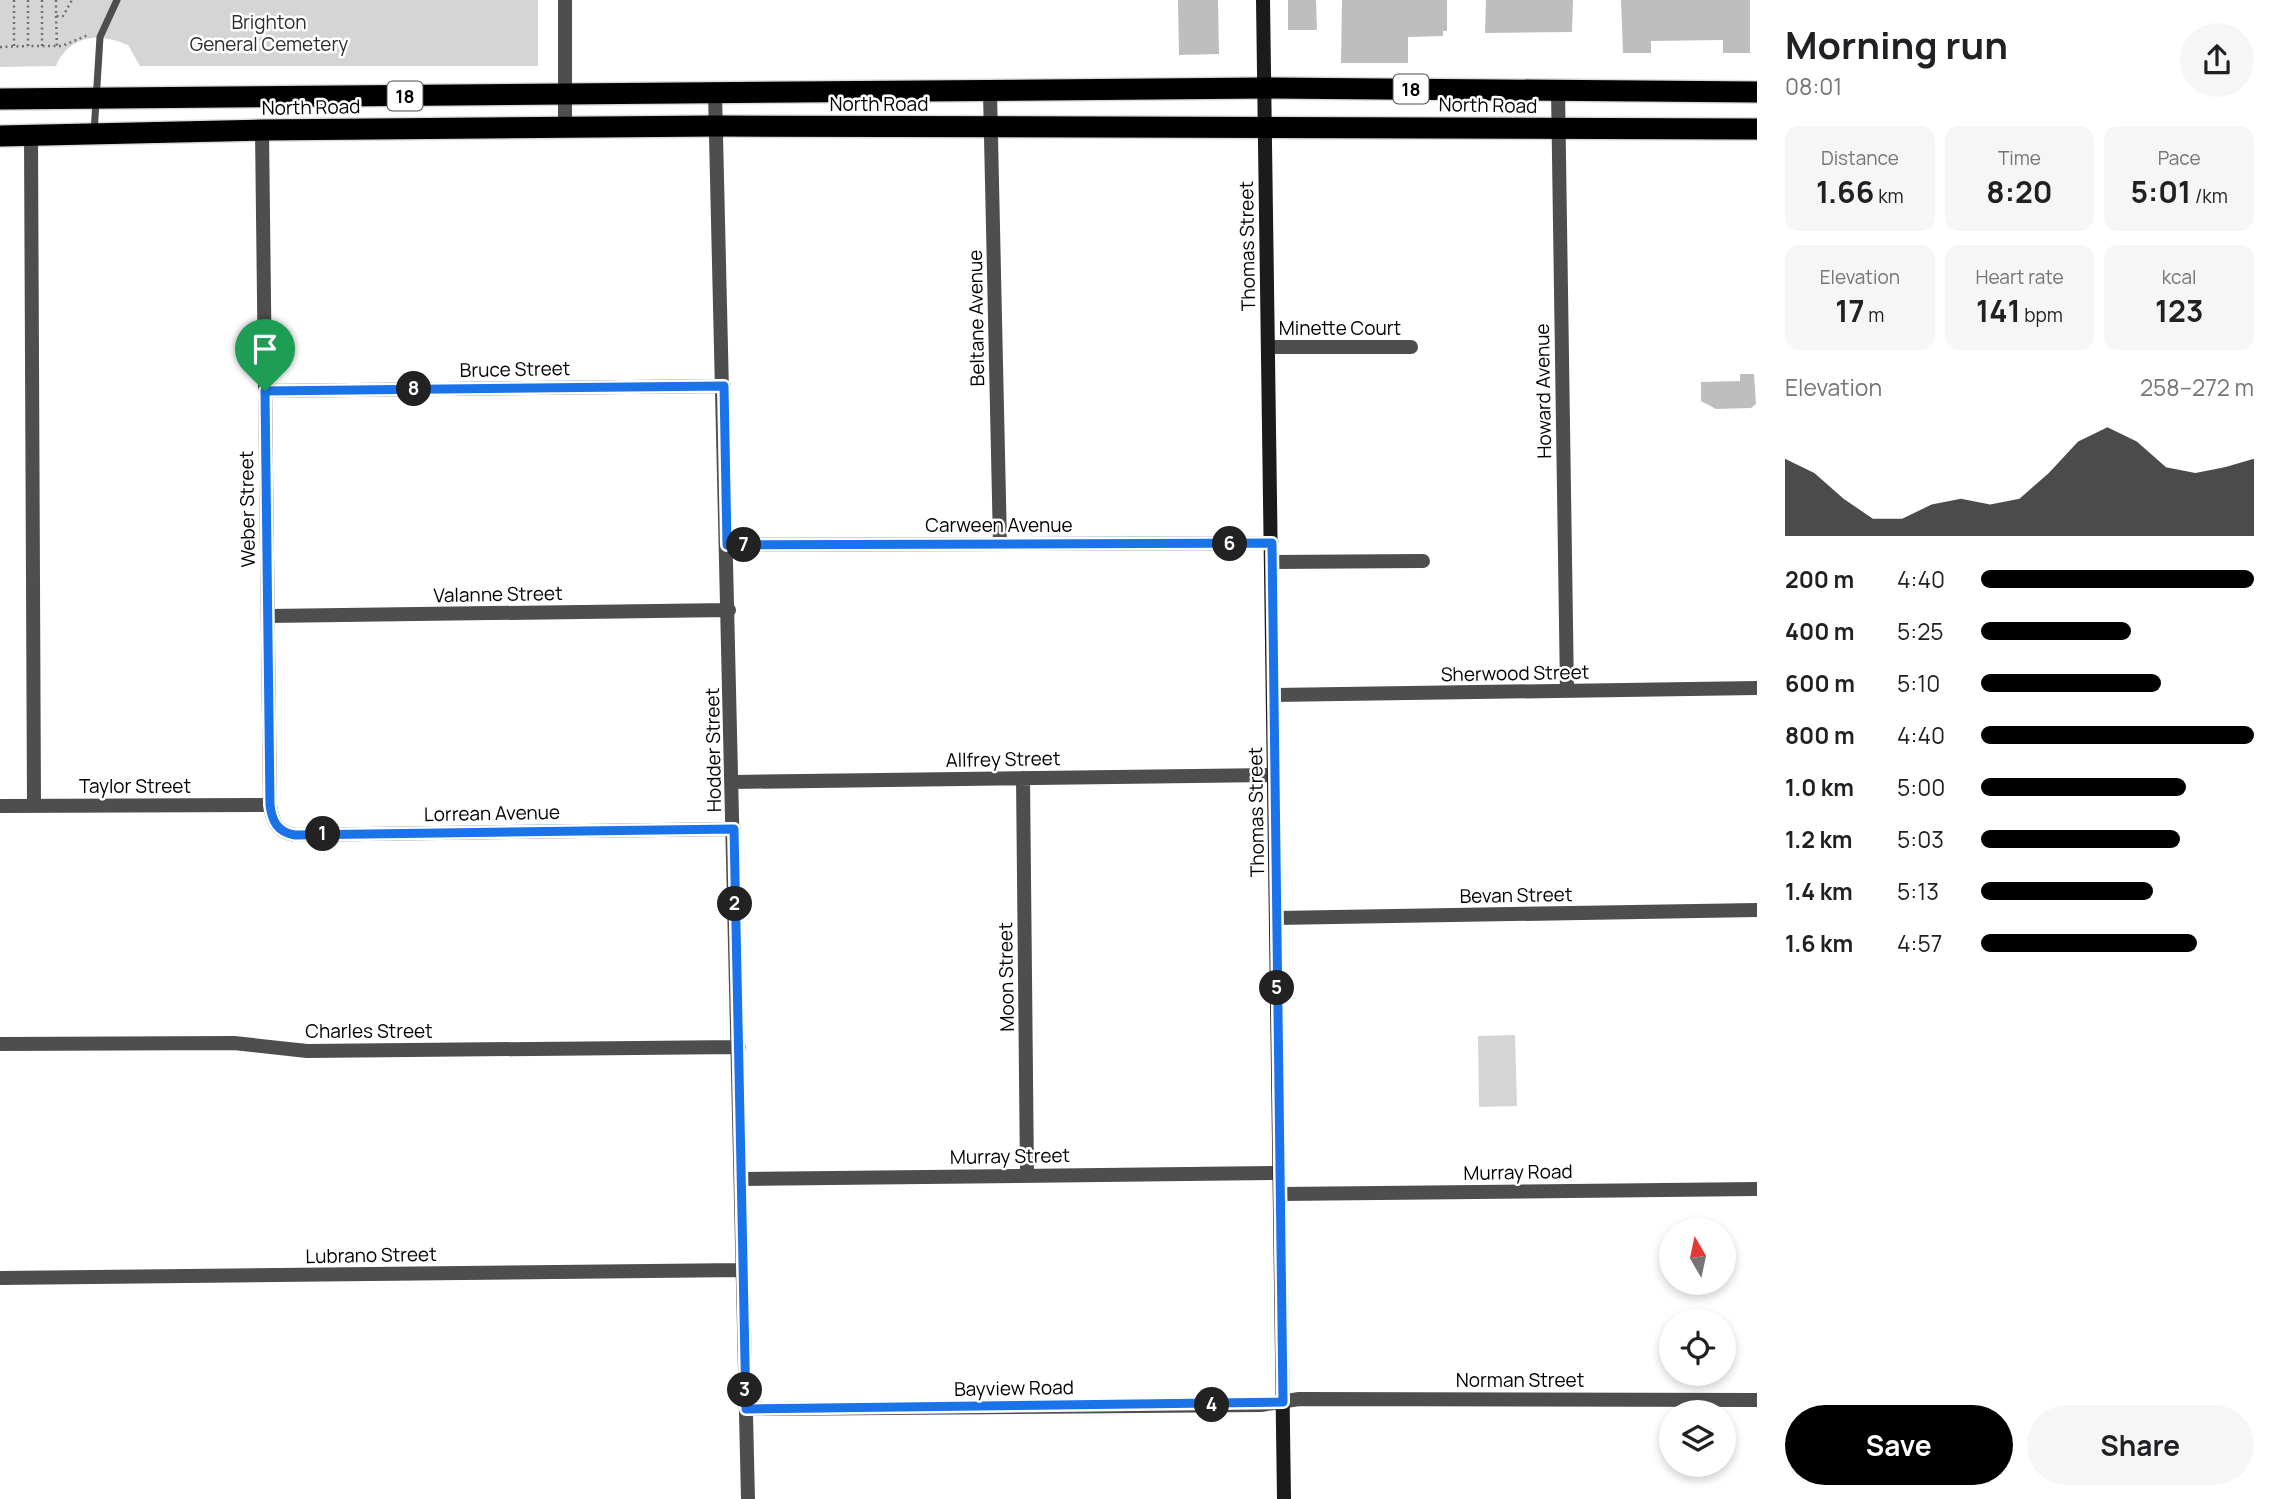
<!DOCTYPE html>
<meta charset="utf-8">
<style>
:root{--surface:#fff;--page:#f6f6f6;--text:#202124;--muted:#757577;--accent:#000}
body{margin:0;font-family:Manrope,sans-serif;background:var(--page);color:var(--text);height:100vh;display:flex;flex-direction:column;font-size:26px;white-space:nowrap}
*{box-sizing:border-box;margin:0}
p{font-size:23px;color:var(--muted)}
.icon{flex:none;width:38px;height:38px;fill:none;stroke:currentColor;stroke-width:2;stroke-linecap:round;stroke-linejoin:round}
.map{position:relative;flex:1;overflow:hidden}
.details{display:flex;flex-direction:column;background:var(--surface);width:525px}
.details>*{flex:none}
.needle{width:46px;rotate:351deg}
.fabs{position:absolute;left:1659px;top:1218px;display:grid;gap:14px}
.fabs a{display:grid;place-items:center;width:77px;height:77px;border-radius:50%;background:var(--surface);box-shadow:0 4px 10px #0003;font-size:35px}
.pin{position:absolute;display:grid;place-items:center;width:60px;height:60px;color:#fff;margin:-72px -30px;border-radius:50% 50% 50% 0;rotate:-45deg;box-shadow:0 0 7px #0007}
.pin .icon{rotate:45deg}
.km{position:absolute;width:35px;height:35px;margin:-18px;border-radius:50%;background:#222;color:#fff;font-size:19px;line-height:35px;text-align:center}
.round{display:grid;place-items:center;flex:none;width:74px;height:74px;border-radius:37px;background:var(--page)}
.overview{display:flex;align-items:center;justify-content:space-between;height:119px;padding:0 28px}
h1{font-size:38px;font-weight:700;line-height:52px}
.figures{display:grid;grid-template-columns:repeat(3,1fr);gap:10px;height:119px;padding:7px 28px}
.figures div{display:grid;align-content:center;border-radius:14px;background:var(--page);text-align:center}
.figures b{font-size:30px;font-weight:700}
.figures small{font-size:19px;font-weight:400}
.figures p{font-size:19px}
.chart{height:196px;padding:14px 28px}
.chart p{display:flex;justify-content:space-between}
.chart svg{width:100%;height:126px;margin-top:7px;fill:var(--accent);opacity:.7}
.cta{display:flex;gap:14px;margin-top:auto;padding:14px 28px}
.cta a{flex:1;height:80px;border-radius:42px;background:var(--accent);color:#fff;font-size:28px;font-weight:700;line-height:80px;text-align:center}
.cta a+a{background:var(--page);color:var(--text)}
ul{padding:0 28px;list-style:none;font-size:23px}
li{display:grid;grid-template-columns:112px 84px 1fr;align-items:center;height:52px}
li i{height:18px;border-radius:9px;background:var(--accent)}
main{display:flex;flex:1;min-height:0}
.map>svg:first-child{display:block}
</style>
<main>
<div class="map">
<svg width="1757" height="1499" viewBox="0 0 1757 1499">
<rect width="100%" height="100%" fill="#fff"/>
<path fill="#d5d5d5" d="M 0,0 L 538,0 L 538,66 L 140,66 L 128,45 C 100,32 69,35 56,66 L 0,67 Z
M 1515,1035 L 1517,1106 L 1479,1107 L 1478,1036 Z"/>
<path fill="#bebebe" d="M 1178,0 L 1218,0 L 1219,54 L 1179,55 Z
M 1288,0 L 1316,0 L 1317,30 L 1288,30 Z
M 1342,0 L 1447,0 L 1447,31 L 1443,31 L 1443,36 L 1408,37 L 1408,63 L 1341,63 Z
M 1486,0 L 1573,0 L 1572,32 L 1485,33 Z
M 1621,0 L 1750,0 L 1750,53 L 1723,53 L 1723,40 L 1651,41 L 1651,53 L 1623,53 Z
M 1740,374 L 1754,374 L 1756,404 L 1751,408 L 1716,409 L 1701,401 L 1701,382 L 1740,381 Z"/>
<g fill="none" stroke-linecap="round" stroke-linejoin="round">
<defs>
<path id="highway" d="M 0,99 L 1264,88 L 1757,92
M 0,136 L 262,130 L 717,126 L 1757,129"/>
</defs>
<use href="#highway" stroke="#dbdbdb" stroke-width="24"/>
<path stroke="#707070" stroke-width="2.5" stroke-dasharray="2 3.5" stroke-linecap="butt" d="M 14,0 L 14,46
M 28,0 L 28,46 L 62,46 L 88,35
M 42,0 L 42,46
M 56,0 L 56,16 L 63,16 L 72,0
M 56,16 L 57,47
M 0,47 L 28,46"/>
<path stroke="#4e4e4e" stroke-width="7" d="M 94,133 L 100,37 L 117,0"/>
<path stroke="#4e4e4e" stroke-width="14" d="M 1558,90 L 1567,691
M 990,92 L 1000,544
M 715,93 L 748,1499
M 565,127 L 565,0
M 262,130 L 270,805 C 272,821 277,832 295,835 L 734,829
M 31,135 L 34,806
M 1268,347 L 1411,347
M 265,391 L 724,386
M 727,545 L 1272,543
M 1272,562 L 1423,561
M 268,616 L 729,610
M 1274,695 L 1757,688
M 1023,778 L 1027,1175
M 733,782 L 1275,775
M 0,806 L 270,805
M 1276,918 L 1757,910
M 0,1044 L 234,1043 L 307,1051 L 739,1047
M 742,1179 L 1279,1173
M 1280,1194 L 1757,1189
M 0,1278 L 743,1270
M 746,1409 L 1261,1405 L 1299,1399 L 1757,1400"/>
<path stroke="#1b1b1b" stroke-width="14" d="M 1263,0 L 1284,1499"/>
<use href="#highway" stroke="#000" stroke-width="21"/>
</g>
<g fill="none" stroke-linecap="round" stroke-linejoin="round">
<defs>
<path id="route" d="M 724,386 L 727,545 L 1272,543 L 1283,1402 L 746,1409 L 734,829 L 295,835 C 277,832 272,821 270,805 L 265,391 Z"/>
</defs>
<use href="#route" stroke="#fff" stroke-width="14"/>
<use href="#route" stroke="#1a73e8" stroke-width="9"/>
</g>
<g text-anchor="middle" dominant-baseline="central" stroke-width="5" stroke-linejoin="round" paint-order="stroke">
<g fill="#fff" stroke="#4c4c4c" stroke-width="2">
<rect x="1393.5" y="74.5" width="35" height="29" rx="5"/>
<rect x="387.5" y="81.5" width="35" height="29" rx="5"/>
</g>
<g font-size="18" font-weight="bold" fill="#000">
<text x="1411" y="89">18</text>
<text x="405" y="96">18</text>
</g>
<g font-size="19" fill="#2c2c2c" stroke="#fff">
<text x="269" y="22">Brighton<tspan x="269" dy="22">General Cemetery</tspan></text>
</g>
<g font-size="19" fill="#000" stroke="#fff">
<text x="879" y="104">North Road</text>
<text transform="translate(1488 105) rotate(1)">North Road</text>
<text transform="translate(311 107) rotate(-1)">North Road</text>
<text transform="translate(1247 246) rotate(-91)">Thomas Street</text>
<text transform="translate(976 318) rotate(-91)">Beltane Avenue</text>
<text x="1340" y="328">Minette Court</text>
<text transform="translate(515 369) rotate(-1)">Bruce Street</text>
<text transform="translate(1543 391) rotate(-91)">Howard Avenue</text>
<text transform="translate(247 509) rotate(-91)">Weber Street</text>
<text x="999" y="525">Carween Avenue</text>
<text transform="translate(498 594) rotate(-1)">Valanne Street</text>
<text transform="translate(1515 673) rotate(-1)">Sherwood Street</text>
<text transform="translate(713 750) rotate(-91)">Hodder Street</text>
<text transform="translate(1003 759) rotate(-1)">Allfrey Street</text>
<text x="135" y="786">Taylor Street</text>
<text transform="translate(1256 812) rotate(-91)">Thomas Street</text>
<text transform="translate(492 813) rotate(-1)">Lorrean Avenue</text>
<text transform="translate(1516 895) rotate(-1)">Bevan Street</text>
<text transform="translate(1006 977) rotate(-91)">Moon Street</text>
<text x="369" y="1031">Charles Street</text>
<text transform="translate(1010 1156) rotate(-1)">Murray Street</text>
<text transform="translate(1518 1172) rotate(-1)">Murray Road</text>
<text transform="translate(371 1255) rotate(-1)">Lubrano Street</text>
<text x="1520" y="1380">Norman Street</text>
<text transform="translate(1014 1388) rotate(-1)">Bayview Road</text>
</g>
</g>
</svg>
<div class="fabs">
<a><svg class="needle" viewBox="-14 -14 28 28"><path d="M0-13l5 13h-10z" fill="#e53935"/><path d="M0 13l5-13h-10z" fill="#757577"/></svg></a>
<a><svg class="icon" aria-label="locate" viewBox="0 0 24 24"><circle cx="12" cy="12" r="6"/><path d="M12 2v4M12 18v4M2 12h4M18 12h4"/></svg></a>
<a><svg class="icon" aria-label="layers" viewBox="0 0 24 24"><path d="M12 4l9 5-9 5-9-5zM3 14l9 5 9-5"/></svg></a>
</div>
<div class="pin" style="left:265px;top:391px;background:#1e9e55"><svg class="icon" aria-label="arrive" viewBox="0 0 24 24"><path d="M6 21V4h12l-3 4 3 4H6"/></svg></div>
<b class="km" style="left:323px;top:834px">1</b>
<b class="km" style="left:735px;top:904px">2</b>
<b class="km" style="left:745px;top:1390px">3</b>
<b class="km" style="left:1212px;top:1405px">4</b>
<b class="km" style="left:1277px;top:988px">5</b>
<b class="km" style="left:1230px;top:544px">6</b>
<b class="km" style="left:744px;top:545px">7</b>
<b class="km" style="left:414px;top:389px">8</b>
</div>
<section class="details">
<div class="overview"><div><h1>Morning run</h1><p>08:01</p></div><a class="round"><svg class="icon" aria-label="share" viewBox="0 0 24 24"><path d="M12 15V3M7 8l5-5 5 5M5 13v7h14v-7"/></svg></a></div>
<div class="figures">
<div><p>Distance</p><b>1.66<small> km</small></b></div>
<div><p>Time</p><b>8:20</b></div>
<div><p>Pace</p><b>5:01<small> /km</small></b></div>
</div>
<div class="figures">
<div><p>Elevation</p><b>17<small> m</small></b></div>
<div><p>Heart rate</p><b>141<small> bpm</small></b></div>
<div><p>kcal</p><b>123</b></div>
</div>
<div class="chart"><p><span>Elevation</span>258–272 m</p>
<svg viewBox="0 0 160 44" preserveAspectRatio="none"><path d="M0 44V17L10 22L20 31L30 38L40 38L50 33L60 31L70 33L80 31L90 22L100 11L110 6L120 11L130 20L140 22L150 20L160 17V44z"/></svg>
</div>
<ul>
<li><b>200 m</b>4:40<i style="width:100%"></i></li>
<li><b>400 m</b>5:25<i style="width:55%"></i></li>
<li><b>600 m</b>5:10<i style="width:66%"></i></li>
<li><b>800 m</b>4:40<i style="width:100%"></i></li>
<li><b>1.0 km</b>5:00<i style="width:75%"></i></li>
<li><b>1.2 km</b>5:03<i style="width:73%"></i></li>
<li><b>1.4 km</b>5:13<i style="width:63%"></i></li>
<li><b>1.6 km</b>4:57<i style="width:79%"></i></li>
</ul>
<div class="cta"><a>Save</a><a>Share</a></div>
</section>
</main>
